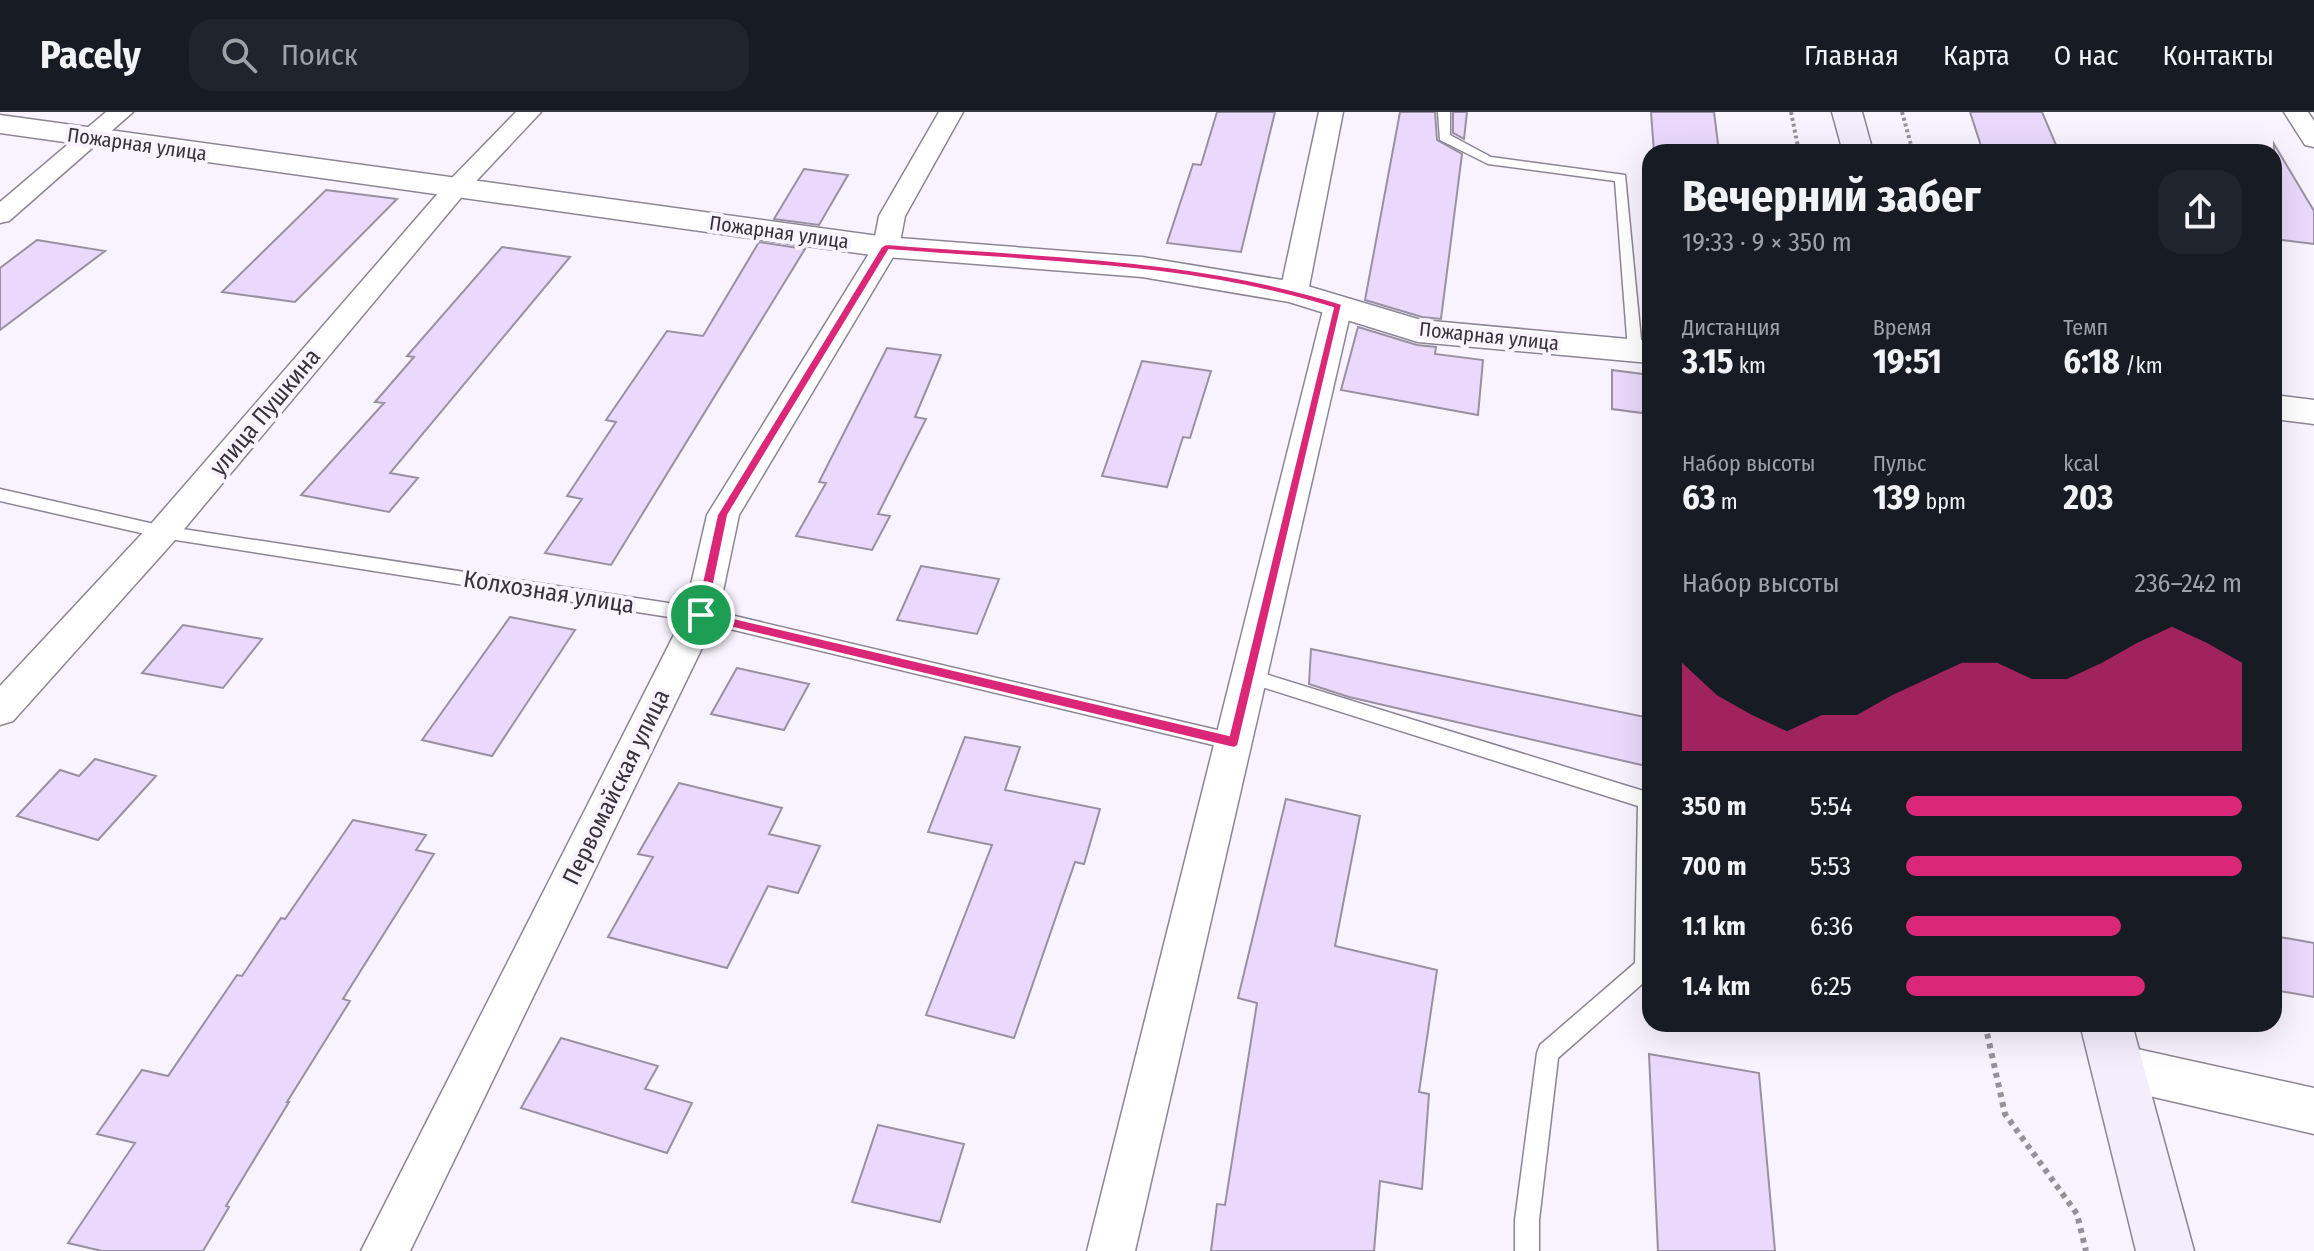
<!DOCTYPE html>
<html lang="ru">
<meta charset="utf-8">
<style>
:root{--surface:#171b24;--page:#20242c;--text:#f1f3f6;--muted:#9ea1a6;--line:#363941;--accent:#db2777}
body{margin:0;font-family:"Fira Sans Condensed",sans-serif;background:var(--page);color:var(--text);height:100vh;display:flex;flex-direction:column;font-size:30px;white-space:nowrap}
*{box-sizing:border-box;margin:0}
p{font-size:26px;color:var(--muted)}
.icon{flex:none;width:44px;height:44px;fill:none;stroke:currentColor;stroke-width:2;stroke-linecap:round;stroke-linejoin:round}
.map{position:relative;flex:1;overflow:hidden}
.side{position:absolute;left:1642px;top:32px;width:640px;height:888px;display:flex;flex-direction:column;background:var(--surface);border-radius:24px;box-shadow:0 8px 32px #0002}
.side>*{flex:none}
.pin{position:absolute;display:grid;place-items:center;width:68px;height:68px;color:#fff;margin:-34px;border:4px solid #fff;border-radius:50%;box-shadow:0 2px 8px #0007}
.round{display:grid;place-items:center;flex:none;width:84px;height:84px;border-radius:24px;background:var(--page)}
.headline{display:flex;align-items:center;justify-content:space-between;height:136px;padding:0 40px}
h1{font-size:44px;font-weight:700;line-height:60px}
.stats{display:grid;grid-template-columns:repeat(3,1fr);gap:12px;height:136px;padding:8px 40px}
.stats div{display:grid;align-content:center}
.stats b{font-size:34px;font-weight:700}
.stats small{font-size:22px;font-weight:400}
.stats p{font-size:22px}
.chart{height:224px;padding:16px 40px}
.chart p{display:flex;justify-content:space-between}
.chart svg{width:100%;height:144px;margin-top:8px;fill:var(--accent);opacity:.7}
ul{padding:0 40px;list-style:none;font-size:26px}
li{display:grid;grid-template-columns:128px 96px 1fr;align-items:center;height:60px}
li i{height:20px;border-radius:10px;background:var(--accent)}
header{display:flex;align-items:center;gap:48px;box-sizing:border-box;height:112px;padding:0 40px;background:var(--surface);border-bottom:2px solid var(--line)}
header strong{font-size:38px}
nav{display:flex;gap:44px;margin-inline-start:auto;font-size:28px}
.search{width:560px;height:72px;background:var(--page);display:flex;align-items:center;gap:20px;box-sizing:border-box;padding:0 28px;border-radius:24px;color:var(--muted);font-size:30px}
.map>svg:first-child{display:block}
</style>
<header>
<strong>Pacely</strong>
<div class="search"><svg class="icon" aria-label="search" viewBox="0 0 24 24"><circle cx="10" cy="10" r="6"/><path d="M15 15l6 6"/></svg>Поиск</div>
<nav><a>Главная</a><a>Карта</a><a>О нас</a><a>Контакты</a></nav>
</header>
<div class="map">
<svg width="2314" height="1139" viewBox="0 0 2314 1139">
<rect width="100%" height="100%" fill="#f8f3fe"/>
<path fill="#ead9fc" stroke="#9991a1" stroke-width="2" d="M 1217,0 L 1275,0 L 1241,140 L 1167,131 L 1193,52 L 1201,53 Z
M 1400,0 L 1435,0 L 1437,28 L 1462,42 L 1441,207 L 1422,205 L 1365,188 Z
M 1453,0 L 1467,0 L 1464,27 L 1453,21 Z
M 1651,0 L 1714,0 L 1719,40 L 1654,40 Z
M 1970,0 L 2042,0 L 2059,40 L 1983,40 Z
M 2274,32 L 2314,99 L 2314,132 L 2274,127 Z
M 804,57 L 848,63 L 819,113 L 774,107 Z
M 326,78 L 397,87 L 295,190 L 222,180 Z
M 37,128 L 105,139 L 0,218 L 0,156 Z
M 759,130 L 805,137 L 611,453 L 545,441 L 582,387 L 567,384 L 616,310 L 606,308 L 667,219 L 703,224 Z
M 502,135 L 570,145 L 390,361 L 418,366 L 389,400 L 301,383 L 384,291 L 375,290 L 414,245 L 407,244 Z
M 1358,215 L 1417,233 L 1436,235 L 1435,242 L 1483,248 L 1478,303 L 1341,278 Z
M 887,236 L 941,243 L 915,305 L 926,307 L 878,402 L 890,404 L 872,438 L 796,424 L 826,371 L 819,370 Z
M 1142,249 L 1211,259 L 1190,326 L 1183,325 L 1167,375 L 1102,364 Z
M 1612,258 L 1650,263 L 1650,302 L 1612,297 Z
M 921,454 L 999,467 L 977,522 L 897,508 Z
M 510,505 L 575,518 L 492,644 L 422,628 Z
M 183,513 L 262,527 L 223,576 L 142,561 Z
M 1311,537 L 1650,606 L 1650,655 L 1349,585 L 1309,572 Z
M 737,556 L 809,572 L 784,618 L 711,602 Z
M 965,625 L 1020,635 L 1005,678 L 1100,697 L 1084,752 L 1075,750 L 1014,926 L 926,903 L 992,733 L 928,720 Z
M 95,647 L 156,664 L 98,728 L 17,704 L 60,658 L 79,664 Z
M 679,671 L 782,696 L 769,722 L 820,734 L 798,781 L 768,774 L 727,856 L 608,825 L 653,745 L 638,742 Z
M 1286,687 L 1360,704 L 1335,834 L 1437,858 L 1419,980 L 1429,982 L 1422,1077 L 1380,1069 L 1374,1139 L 1211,1139 L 1217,1092 L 1225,1093 L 1257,891 L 1238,886 Z
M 353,708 L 426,723 L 416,738 L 434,742 L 343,887 L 350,889 L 287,990 L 289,990 L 226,1094 L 229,1095 L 203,1139 L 102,1139 L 68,1131 L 135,1031 L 97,1022 L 142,958 L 168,964 L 237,863 L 242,864 L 281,806 L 285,807 Z
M 2274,824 L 2314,831 L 2314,885 L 2274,878 Z
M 561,926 L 658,954 L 645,977 L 692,991 L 667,1041 L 521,996 Z
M 1649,942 L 1759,961 L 1775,1139 L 1658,1139 Z
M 878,1013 L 964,1032 L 940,1110 L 852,1090 Z"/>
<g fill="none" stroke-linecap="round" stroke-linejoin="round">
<defs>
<path id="service" d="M 1438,0 L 1450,0 L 1450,23 L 1491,45 L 1625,63 L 1642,238 L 1640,241 L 1630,241 L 1628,238 L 1615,69 L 1488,52 L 1440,28 Z
M 0,377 L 163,414 L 701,496 L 1234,622 L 1241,625 L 1243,630 L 1241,635 L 1234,638 L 701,510 L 163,426 L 0,389 Z
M 1249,557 L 1650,681 L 1650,865 L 1558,946 L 1539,1108 L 1539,1139 L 1515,1139 L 1515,1108 L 1537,941 L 1540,933 L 1635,851 L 1638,694 L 1243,569 L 1240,564 L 1243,559 Z"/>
<path id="minor" d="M 106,0 L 133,0 L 9,109 L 0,111 L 0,90 Z
M 516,0 L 541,0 L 465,81 L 175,428 L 13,609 L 0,613 L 0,574 L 151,412 L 447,71 Z
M 939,0 L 963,0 L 905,104 L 899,135 L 739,403 L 718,503 L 410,1139 L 361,1139 L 684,503 L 707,403 L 873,135 L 879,104 Z
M 1319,0 L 1343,0 L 1308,180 L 1304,186 L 1294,189 L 1284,186 L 1280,180 Z
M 2284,0 L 2308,0 L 2314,9 L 2314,35 L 2305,33 Z
M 1338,185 L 1348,188 L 1352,194 L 1135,1139 L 1087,1139 L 1324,194 L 1328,188 Z
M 2119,933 L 2314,976 L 2314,1022 L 2119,977 L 2103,970 L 2097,955 L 2103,940 Z"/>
<path id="tertiary" d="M 0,3 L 886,125 L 1142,145 L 1294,170 L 1421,208 L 1650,229 L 1650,251 L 1418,230 L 1289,190 L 1142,165 L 886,145 L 0,21 Z
M 2274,283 L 2314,288 L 2314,312 L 2274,307 Z"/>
<path id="secondary" d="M 1832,0 L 1862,0 L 1873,40 L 1843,40 Z
M 2080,912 L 2132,912 L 2194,1139 L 2136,1139 Z"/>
</defs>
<use href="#service" stroke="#8d8595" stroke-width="3"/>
<use href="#minor" stroke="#8d8595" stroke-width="3"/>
<use href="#tertiary" stroke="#8d8595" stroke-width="3"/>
<use href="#secondary" stroke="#8d8595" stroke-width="3"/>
<path stroke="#95919a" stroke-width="4" stroke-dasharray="3 3" stroke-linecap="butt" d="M 1791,0 L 1799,40
M 1902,0 L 1913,40"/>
<path stroke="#95919a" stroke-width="6" stroke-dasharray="5 5" stroke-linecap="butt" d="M 1985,912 L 2005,1002 L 2077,1102 L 2086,1139"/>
<use href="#service" fill="#fff" fill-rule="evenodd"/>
<use href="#minor" fill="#fff" fill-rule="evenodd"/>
<use href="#tertiary" fill="#fff" fill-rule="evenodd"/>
<use href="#secondary" fill="#f4edfc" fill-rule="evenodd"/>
</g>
<path fill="#db2777" stroke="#fff" stroke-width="2" fill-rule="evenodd" d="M 886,132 C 1038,144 1196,146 1342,192 L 1238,634 L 1234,636 L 696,507 L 695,503 L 717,403 L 881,135 ZM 889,138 C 1036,150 1191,151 1333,196 L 1229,623 L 708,500 L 728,403 Z"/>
<g text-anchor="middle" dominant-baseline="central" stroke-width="8" stroke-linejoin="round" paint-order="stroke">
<g font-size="20" fill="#353239" stroke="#f8f3fe">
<text transform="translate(137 32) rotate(8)">Пожарная улица</text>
<text transform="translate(779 120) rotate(8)">Пожарная улица</text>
<text transform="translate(1489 224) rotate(6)">Пожарная улица</text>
</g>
<g font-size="24" fill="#353239" stroke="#f8f3fe">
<text transform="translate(265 300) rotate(-50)">улица Пушкина</text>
<text transform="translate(549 480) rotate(9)">Колхозная улица</text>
<text transform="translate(616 675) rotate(-64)">Первомайская улица</text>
</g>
</g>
</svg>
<div class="pin" style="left:701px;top:503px;background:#1e9e55"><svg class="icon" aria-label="arrive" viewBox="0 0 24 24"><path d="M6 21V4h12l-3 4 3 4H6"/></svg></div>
<section class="side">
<div class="headline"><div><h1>Вечерний забег</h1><p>19:33 · 9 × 350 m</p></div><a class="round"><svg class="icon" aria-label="share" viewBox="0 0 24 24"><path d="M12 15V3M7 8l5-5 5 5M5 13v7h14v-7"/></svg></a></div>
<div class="stats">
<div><p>Дистанция</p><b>3.15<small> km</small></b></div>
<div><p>Время</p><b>19:51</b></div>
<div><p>Темп</p><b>6:18<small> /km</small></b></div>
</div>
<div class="stats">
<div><p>Набор высоты</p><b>63<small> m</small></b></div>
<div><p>Пульс</p><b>139<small> bpm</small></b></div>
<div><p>kcal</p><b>203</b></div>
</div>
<div class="chart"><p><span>Набор высоты</span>236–242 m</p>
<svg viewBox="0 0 160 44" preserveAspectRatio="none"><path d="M0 44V17L10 27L20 33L30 38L40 33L50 33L60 27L70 22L80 17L90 17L100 22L110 22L120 17L130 11L140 6L150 11L160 17V44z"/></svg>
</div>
<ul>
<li><b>350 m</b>5:54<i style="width:100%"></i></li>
<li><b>700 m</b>5:53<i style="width:100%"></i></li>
<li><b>1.1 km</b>6:36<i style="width:64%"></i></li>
<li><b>1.4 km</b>6:25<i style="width:71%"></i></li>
</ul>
</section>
</div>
